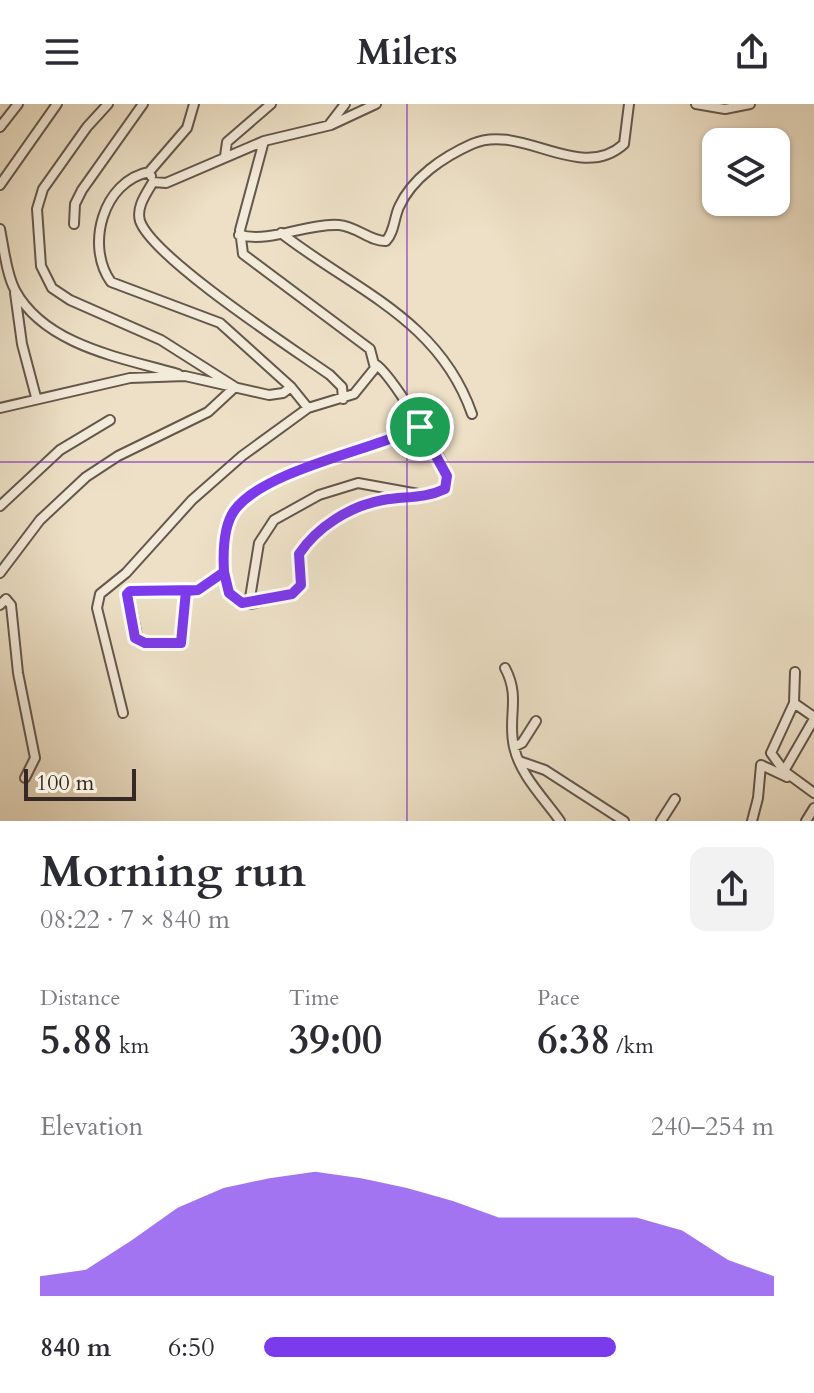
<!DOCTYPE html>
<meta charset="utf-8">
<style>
:root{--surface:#fff;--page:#f2f2f3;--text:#2b2b33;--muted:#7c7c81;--accent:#7c3aed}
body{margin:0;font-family:Cardo,serif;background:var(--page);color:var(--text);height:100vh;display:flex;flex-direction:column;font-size:30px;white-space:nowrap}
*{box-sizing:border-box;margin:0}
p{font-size:26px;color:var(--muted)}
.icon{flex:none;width:44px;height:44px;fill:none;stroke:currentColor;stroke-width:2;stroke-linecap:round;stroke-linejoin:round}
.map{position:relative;height:717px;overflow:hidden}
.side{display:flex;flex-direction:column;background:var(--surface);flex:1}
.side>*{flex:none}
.controls{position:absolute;left:702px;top:24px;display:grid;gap:16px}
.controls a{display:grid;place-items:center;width:88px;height:88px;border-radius:16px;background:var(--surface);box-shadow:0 2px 6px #0004;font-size:40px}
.scale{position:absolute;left:24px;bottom:20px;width:112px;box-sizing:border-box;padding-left:8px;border:4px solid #362924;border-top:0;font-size:22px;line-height:28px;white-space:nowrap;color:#362924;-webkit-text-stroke:6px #f3ebda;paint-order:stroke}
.pin{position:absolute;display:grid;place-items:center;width:68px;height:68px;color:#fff;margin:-34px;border:4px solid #fff;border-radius:50%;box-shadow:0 2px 8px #0007}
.round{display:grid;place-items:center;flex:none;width:84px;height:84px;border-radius:16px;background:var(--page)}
.overview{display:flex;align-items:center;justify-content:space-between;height:136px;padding:0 40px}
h1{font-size:44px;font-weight:800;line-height:60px}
.stats{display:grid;grid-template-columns:repeat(3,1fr);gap:12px;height:136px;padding:8px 40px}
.stats div{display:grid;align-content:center}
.stats b{font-size:40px;font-weight:800}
.stats small{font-size:22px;font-weight:400}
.stats p{font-size:22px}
.chart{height:224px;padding:16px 40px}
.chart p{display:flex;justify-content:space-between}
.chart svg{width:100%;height:144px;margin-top:8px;fill:var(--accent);opacity:.7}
ul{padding:0 40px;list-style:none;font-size:26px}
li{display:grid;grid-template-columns:128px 96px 1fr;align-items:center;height:60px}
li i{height:20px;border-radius:10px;background:var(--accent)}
header{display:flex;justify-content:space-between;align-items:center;height:104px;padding:0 40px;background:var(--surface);font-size:36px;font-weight:800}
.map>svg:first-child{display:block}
</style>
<header><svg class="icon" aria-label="menu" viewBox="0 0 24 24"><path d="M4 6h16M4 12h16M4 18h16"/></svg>Milers<svg class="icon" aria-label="share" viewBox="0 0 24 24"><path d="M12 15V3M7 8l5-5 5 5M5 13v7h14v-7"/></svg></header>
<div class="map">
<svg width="814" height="717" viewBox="0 0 814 717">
<rect width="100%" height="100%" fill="#ede0c6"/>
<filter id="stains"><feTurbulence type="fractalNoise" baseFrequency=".0025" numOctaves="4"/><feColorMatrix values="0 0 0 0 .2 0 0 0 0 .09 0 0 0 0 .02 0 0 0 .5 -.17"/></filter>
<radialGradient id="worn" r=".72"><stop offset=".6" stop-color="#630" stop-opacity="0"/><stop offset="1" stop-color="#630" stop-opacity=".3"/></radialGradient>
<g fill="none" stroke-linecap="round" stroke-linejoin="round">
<defs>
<path id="street" d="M 696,0 L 725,5 L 750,0
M 329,21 L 345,0
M 0,23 L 18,0
M 225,52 L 227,38 L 271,0
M 149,68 C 103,77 85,142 111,178 L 220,219 L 291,283 L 308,304
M 151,72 L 149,68 L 187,24 L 194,0
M 0,81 L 57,0
M 74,120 L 75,100 L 82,86 L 143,0
M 0,125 C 4,144 6,169 15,186 C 45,242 123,254 178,270
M 281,129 C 354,186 439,215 472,310
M 239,131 C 272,139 306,119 339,121 C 356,122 371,138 386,137 C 394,129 394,114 399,103 C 412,74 443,53 472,40 C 521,18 580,80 624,40 L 629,0
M 15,189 L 22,240 L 36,293
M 375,260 C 390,268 443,355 448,373 C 449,379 447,380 445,385 C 424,396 405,392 383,396 C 351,402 317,423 299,450 L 301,479 L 294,489 L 251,500 L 232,492 C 223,478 222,459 224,443 C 226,432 227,418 234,408 C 263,367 373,346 420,323
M 343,295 L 342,283 L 330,271 C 293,245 153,154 140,117 C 136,103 146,90 153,78 L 166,79 L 264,37 L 331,21 L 376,0
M 0,304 L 130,274 L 185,272 L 269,291 L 283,289 L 291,283
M 0,402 L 60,346 L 110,316
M 0,469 L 40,416 L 86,373 L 118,352 L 208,308 L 235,283 L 161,236 L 70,196 L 52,184 L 41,162 L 37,105 L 43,85 L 87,23 L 108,0
M 186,487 L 181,539 L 138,537 L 128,488 L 198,486 L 224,468
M 249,500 L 259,439 L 274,416 L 319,391 L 358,379 L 424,391
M 0,501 L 6,495 L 11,501 L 18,569 L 35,654 L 25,674
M 505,564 C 521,594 507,613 514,643 C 520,671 544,694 560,717
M 795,568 L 794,599 L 814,613
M 123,609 L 97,504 L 100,490 L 126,469 L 192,396 L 242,352 L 308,304 L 354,290 L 375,264 L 370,245 L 243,150 L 240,126 L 264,37
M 814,615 L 784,667 L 814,689
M 514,643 L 522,639 L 536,617
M 519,657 L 545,666 L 624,717
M 784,667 L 771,649 L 794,599
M 661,717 L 675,695
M 752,717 L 758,694 L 761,661 L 787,673
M 806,717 L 814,704"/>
</defs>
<use href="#street" stroke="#64574c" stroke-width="12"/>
<use href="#street" stroke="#f3ebda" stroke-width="8"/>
</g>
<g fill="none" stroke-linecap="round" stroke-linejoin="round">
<defs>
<path id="route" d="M 420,323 C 373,346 263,366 234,407 C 223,423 223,450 224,468 L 198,486 L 186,487 L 181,539 L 145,539 L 135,534 L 127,490 L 130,487 L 198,486 L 224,468 L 229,489 L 242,499 L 292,490 L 301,481 L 299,450 C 317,423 350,402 383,396 C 405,392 424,395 445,385 L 447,372 L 420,323"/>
</defs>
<use href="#route" stroke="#fff" stroke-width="16"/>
<use href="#route" stroke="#7c3aed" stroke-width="10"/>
</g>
<path fill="none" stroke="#7b2cbf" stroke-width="2" stroke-opacity="0.55" d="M 407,0 L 407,717M 0,358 L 814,358"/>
<rect width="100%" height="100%" filter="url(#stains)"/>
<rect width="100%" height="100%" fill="url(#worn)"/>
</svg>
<div class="controls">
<a><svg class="icon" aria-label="layers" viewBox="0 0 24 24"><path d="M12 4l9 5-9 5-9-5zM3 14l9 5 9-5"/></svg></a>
</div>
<div class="scale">100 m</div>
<div class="pin" style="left:420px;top:323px;background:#1e9e55"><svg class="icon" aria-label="arrive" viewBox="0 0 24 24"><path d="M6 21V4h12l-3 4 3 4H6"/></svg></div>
</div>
<section class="side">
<div class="overview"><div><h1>Morning run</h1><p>08:22 · 7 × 840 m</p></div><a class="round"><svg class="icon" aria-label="share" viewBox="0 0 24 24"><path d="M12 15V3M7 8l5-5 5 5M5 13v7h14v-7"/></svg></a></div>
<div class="stats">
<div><p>Distance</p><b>5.88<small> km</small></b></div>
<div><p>Time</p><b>39:00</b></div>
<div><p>Pace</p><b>6:38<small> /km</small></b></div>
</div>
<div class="chart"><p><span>Elevation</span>240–254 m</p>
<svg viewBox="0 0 160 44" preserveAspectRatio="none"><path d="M0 44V38L10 36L20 27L30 17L40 11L50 8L60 6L70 8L80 11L90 15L100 20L110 20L120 20L130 20L140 24L150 33L160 38V44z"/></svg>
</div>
<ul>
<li><b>840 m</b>6:50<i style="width:69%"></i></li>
</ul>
</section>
